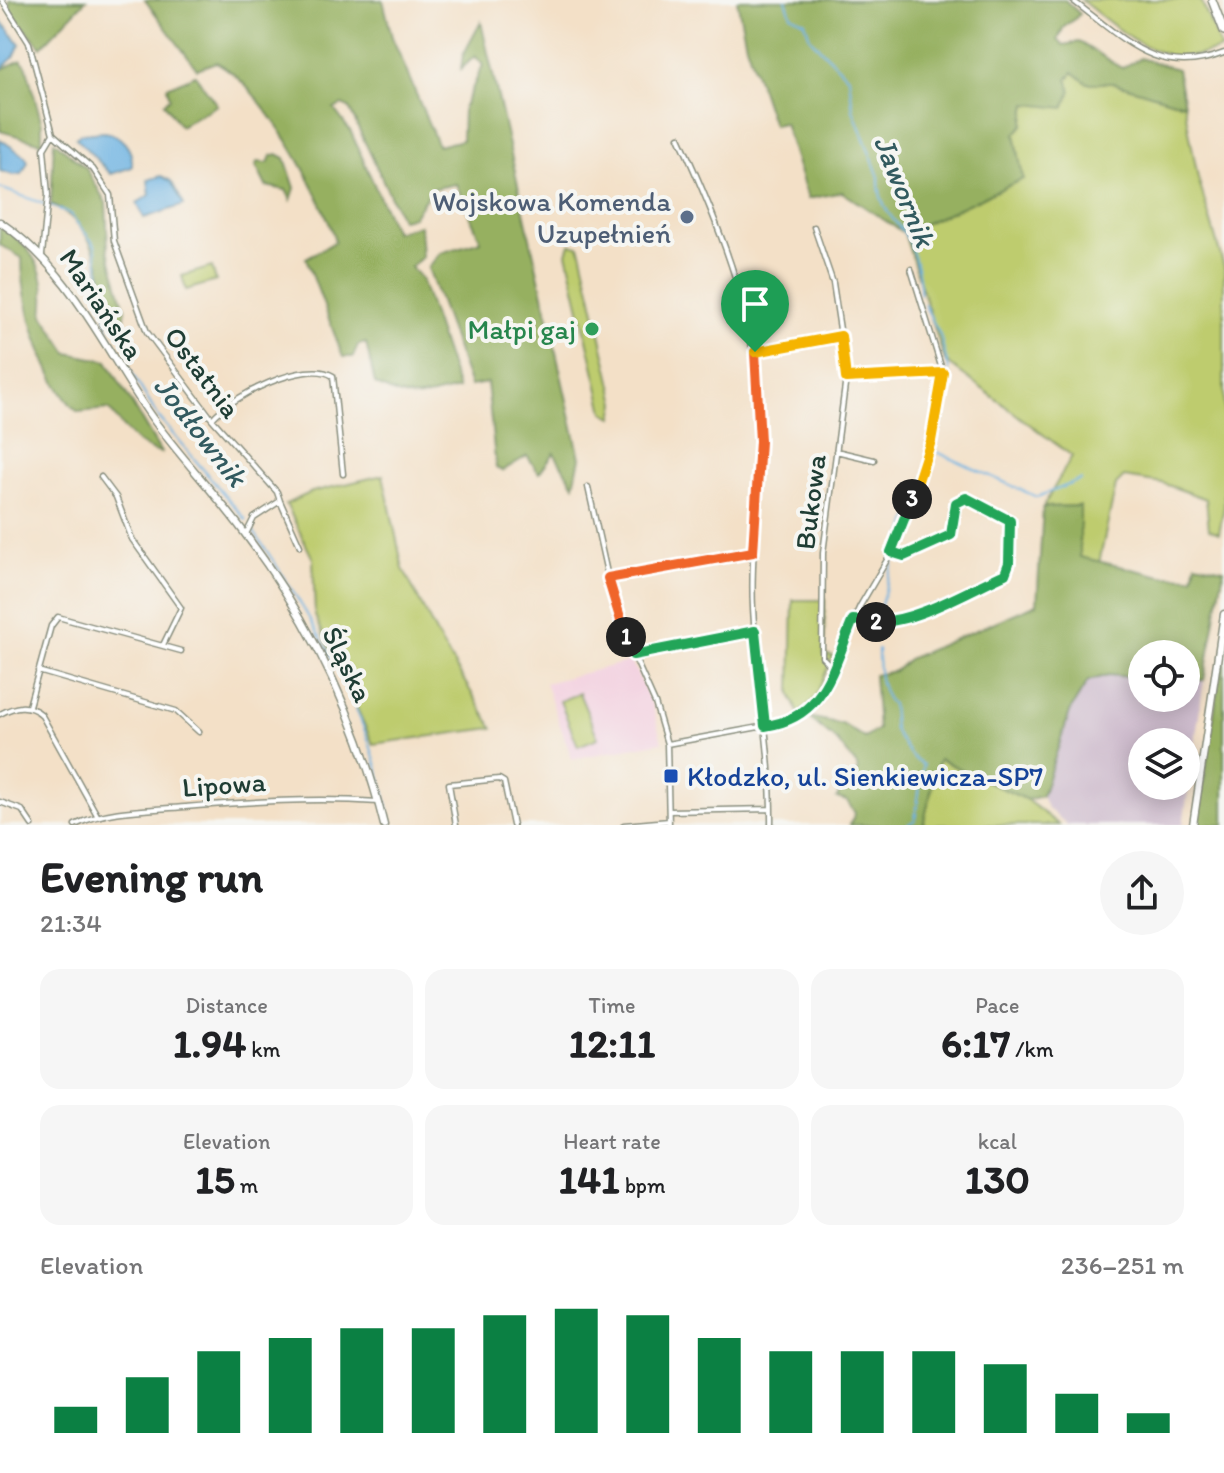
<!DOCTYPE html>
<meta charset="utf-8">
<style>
:root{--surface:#fff;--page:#f6f6f6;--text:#202124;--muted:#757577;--accent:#0b8043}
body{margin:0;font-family:Itim,sans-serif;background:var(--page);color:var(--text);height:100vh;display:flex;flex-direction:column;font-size:30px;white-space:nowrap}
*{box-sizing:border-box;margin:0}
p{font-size:26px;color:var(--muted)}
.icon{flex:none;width:44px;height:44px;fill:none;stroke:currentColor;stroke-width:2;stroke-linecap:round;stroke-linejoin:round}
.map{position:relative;height:825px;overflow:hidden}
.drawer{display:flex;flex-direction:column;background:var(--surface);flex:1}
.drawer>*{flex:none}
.tools{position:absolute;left:1128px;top:640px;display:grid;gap:16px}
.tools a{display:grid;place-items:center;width:72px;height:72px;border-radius:50%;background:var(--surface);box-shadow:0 4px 20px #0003;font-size:40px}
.pin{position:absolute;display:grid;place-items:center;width:68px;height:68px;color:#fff;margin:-82px -34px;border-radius:50% 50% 50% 0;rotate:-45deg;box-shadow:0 0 8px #0007}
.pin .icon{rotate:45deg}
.km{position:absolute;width:40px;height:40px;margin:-20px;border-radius:50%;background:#222;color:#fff;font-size:22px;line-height:40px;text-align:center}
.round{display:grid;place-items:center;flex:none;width:84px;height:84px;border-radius:42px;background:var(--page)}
.overview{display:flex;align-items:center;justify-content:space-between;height:136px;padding:0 40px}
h1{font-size:44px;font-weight:700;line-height:60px}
.metrics{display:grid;grid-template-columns:repeat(3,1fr);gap:12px;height:136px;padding:8px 40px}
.metrics div{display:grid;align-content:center;border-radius:20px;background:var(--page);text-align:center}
.metrics b{font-size:40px;font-weight:700}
.metrics small{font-size:22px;font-weight:400}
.metrics p{font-size:22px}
.chart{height:224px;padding:16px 40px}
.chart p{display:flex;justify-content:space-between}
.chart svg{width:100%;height:144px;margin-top:8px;stroke:var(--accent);stroke-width:6}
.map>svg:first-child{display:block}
</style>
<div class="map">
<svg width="1224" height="825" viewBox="0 0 1224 825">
<rect width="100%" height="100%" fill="#f6f6f2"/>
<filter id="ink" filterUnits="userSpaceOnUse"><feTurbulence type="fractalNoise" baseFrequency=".0125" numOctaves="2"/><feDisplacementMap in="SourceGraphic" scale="16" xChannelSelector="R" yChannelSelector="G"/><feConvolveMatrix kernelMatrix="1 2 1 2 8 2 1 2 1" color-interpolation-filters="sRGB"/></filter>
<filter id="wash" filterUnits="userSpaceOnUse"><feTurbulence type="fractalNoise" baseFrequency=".006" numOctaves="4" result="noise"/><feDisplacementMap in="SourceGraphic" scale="32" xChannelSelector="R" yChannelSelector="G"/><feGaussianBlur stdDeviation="1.8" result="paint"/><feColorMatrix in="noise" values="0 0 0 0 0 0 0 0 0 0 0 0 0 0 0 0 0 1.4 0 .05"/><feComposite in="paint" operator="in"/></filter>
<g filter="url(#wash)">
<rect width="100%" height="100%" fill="#f3e0c7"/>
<path fill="#f3cfdf" d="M 631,661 L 652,705 L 662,742 L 572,759 L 545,683 Z"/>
<path fill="#cfbdce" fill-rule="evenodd" d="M 1109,675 L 1142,677 L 1142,698 L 1186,698 L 1186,681 L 1204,680 L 1183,825 L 1068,825 L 1047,808 L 1042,796 L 1071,709 L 1088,681 ZM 1142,742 L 1186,742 L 1186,786 L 1142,786 Z"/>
<path fill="#becc6e" stroke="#6e8451" stroke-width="2" d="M 1081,0 L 1201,0 L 1221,49 C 1209,52 1191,59 1178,57 C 1140,51 1111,23 1081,0 Z
M 1073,72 L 1087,83 L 1114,83 L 1184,104 L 1198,178 L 1224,267 L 1224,507 L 1219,533 L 1209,529 L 1206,499 L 1162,483 L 1124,477 L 1116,485 L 1099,563 L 1080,557 L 1080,506 L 1043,507 L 1072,456 L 945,361 L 904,233 L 1023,179 L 1015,134 L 1023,125 L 1027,104 Z
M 570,244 L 579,246 L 582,255 L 616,403 L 613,417 L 604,412 L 567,253 Z
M 212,267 L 216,281 L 186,290 L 182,276 Z
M 383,475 L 403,569 L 440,641 L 493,728 L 373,744 L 315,616 L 313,559 L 286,504 L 312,492 Z
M 793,600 L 825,600 L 824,654 L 833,656 L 815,698 L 799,714 L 791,694 Z
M 579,693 L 598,738 L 578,746 L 560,701 Z
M 939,759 L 1027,800 L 1059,825 L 923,825 Z"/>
<path fill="#96b061" stroke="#5a764a" stroke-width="2" d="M 9,0 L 86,0 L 41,47 L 10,11 Z
M 145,0 L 383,0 L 392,37 L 438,146 L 462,140 L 463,109 L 483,65 L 475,56 L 461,69 L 463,55 L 481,22 L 580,458 L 574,485 L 554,453 L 539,473 L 527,456 L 502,471 L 496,468 L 487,383 L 470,386 L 428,268 L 440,253 L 481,241 L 456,184 L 432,189 L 413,217 L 401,219 L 349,108 L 342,105 L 334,109 L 351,132 L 395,232 L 420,225 L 422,257 L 411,267 L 421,279 L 458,389 C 417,398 414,404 375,384 L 366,343 L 358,345 L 353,357 L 343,357 L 306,258 L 335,242 C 324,195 261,84 216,62 L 197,69 Z
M 737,0 L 1065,0 L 1080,14 L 1063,28 L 1058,40 L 1064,45 L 1079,42 L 1122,68 L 1140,58 L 1177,69 L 1184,104 L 1114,83 L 1087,83 L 1073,72 L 1067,79 L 1071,91 L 1064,108 L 1027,104 L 1023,125 L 1015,134 L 1023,179 L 904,233 L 842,192 L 808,199 L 784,123 L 773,125 L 746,45 Z
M 21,60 L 26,65 L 42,124 L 42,143 L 0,131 L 0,70 Z
M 195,75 L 217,105 L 180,126 L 164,103 L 170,98 L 167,87 Z
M 54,141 L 86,168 L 106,203 L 108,250 L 125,309 L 125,324 L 118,327 L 113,324 C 102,277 99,227 51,204 Z
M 277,154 L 285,158 L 295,188 L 291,200 L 286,190 L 266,186 L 256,166 L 257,162 L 268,163 L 271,156 Z
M 0,226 C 34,248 49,273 43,315 L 68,353 L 107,361 L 161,453 C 138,449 122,427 109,409 L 78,412 C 44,381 22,304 22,258 L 0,245 Z
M 1080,506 L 1080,557 L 1162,576 L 1193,577 L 1196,563 L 1224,569 L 1204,680 L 1186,681 L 1186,654 L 1142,654 L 1142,678 L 1108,675 L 1088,681 L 1071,709 L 1042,796 L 1027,800 L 939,759 L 923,825 L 850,825 L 855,813 L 847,801 L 837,798 L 842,786 L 858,771 L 857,766 L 837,741 L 808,717 L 842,724 L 865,738 L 878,729 L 874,675 L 895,671 L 908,659 L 1037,604 L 1043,507 Z
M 1224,648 L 1224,825 L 1197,825 L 1221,668 Z"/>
<path fill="#6ab1e1" stroke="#44778a" stroke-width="2" d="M 0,20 L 20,44 L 14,57 L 0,70 Z
M 104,132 C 121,134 134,149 132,167 L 111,174 L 76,138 L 80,134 Z
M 0,139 L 26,157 L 28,162 L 22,174 L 13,175 L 0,171 Z
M 161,176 L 171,181 L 184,205 L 144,218 L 137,203 L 150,195 L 148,180 Z"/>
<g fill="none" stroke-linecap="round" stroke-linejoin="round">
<path stroke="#6ab1e1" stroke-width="2" d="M 786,0 L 791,15 L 805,22 L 810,38 L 849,78 L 853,110 L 879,177 C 878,204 889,214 904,233 C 913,246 921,279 920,294
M 0,188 L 69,213 L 95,245 L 108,333 L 157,415 L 246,520
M 924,304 L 940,335 L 949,370
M 944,395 L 949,373
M 937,452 L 1037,497 L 1081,480
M 252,529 C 313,618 373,717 391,825
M 898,549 L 933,453 L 943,398
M 877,619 L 894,558
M 878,650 C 878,667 879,693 892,704 L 894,730 C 903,743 908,756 923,765 L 915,820 L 907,825"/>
</g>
</g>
<g filter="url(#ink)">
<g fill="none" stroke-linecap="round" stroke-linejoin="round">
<defs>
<path id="minor" d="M 2,0 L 29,43 L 53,134 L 93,169 L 110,195 L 114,241 L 147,332 L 212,419 L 277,492 L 280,501
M 1072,0 C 1123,38 1157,79 1224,53
M 679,137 C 725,237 760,326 760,438 C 760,495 750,551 753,608 C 757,680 772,752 771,825
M 42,255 L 48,195 L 44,149 L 53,134
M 911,269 L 943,373
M 755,352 L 841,336 L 833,283 L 814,227
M 212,419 C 230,397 307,358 333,376 L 343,474
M 836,451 L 874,460
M 101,477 L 116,497 L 132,539 L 181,608 L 163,645
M 588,487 L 617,618 L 655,703 L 667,744 L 669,825
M 246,534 L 254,518 L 280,501 L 300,546
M 609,578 L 753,552
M 853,620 L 891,622 L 1005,574 L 1009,563 L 1010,521 L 966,498 L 960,500 L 951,535 L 904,556 L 892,553
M 633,655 L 755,631
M 833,668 L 822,657 L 823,553 L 846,378 L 841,336
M 38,671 L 176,711 L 199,732
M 29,706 L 51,626 L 58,617 L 181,651
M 0,714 C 15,706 27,703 41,714 L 97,815
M 667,744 L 781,723 L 806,713 L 818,698 L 860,606 L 894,548 L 931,441 L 943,373 L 846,378
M 0,802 L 22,810 L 32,825
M 669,811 L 771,809
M 75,825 C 108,809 148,810 185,807 C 250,802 313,797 378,802
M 456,825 L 449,784 L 499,779 L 504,782 L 513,825
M 624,825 L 669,821"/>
<path id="tertiary" d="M 0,222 C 69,268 103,346 148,412 C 177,454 213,490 243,531 C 311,621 357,716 384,825
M 1193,825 L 1224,614"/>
<path id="primary" d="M 1212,0 L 1224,31"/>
</defs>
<use href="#minor" stroke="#898e7e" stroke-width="7"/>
<use href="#tertiary" stroke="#898e7e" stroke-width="9"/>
<use href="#primary" stroke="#898e7e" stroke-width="10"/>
<use href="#minor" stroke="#fff" stroke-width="4"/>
<use href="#tertiary" stroke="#fff" stroke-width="6"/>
<use href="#primary" stroke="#fff" stroke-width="7"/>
</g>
</g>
<g fill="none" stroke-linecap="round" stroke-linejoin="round" filter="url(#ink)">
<defs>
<path id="split-1" d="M 626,637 L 608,578 L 753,552 L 760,441 L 755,352"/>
<path id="split-2" d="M 626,637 L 633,655 L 755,631 L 765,726 C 825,718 832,669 853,620 L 876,622"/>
<path id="split-3" d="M 876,622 C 915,623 969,590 1005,574 L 1009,563 L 1010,521 L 966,498 L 956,503 L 951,535 L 904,556 L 891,552 L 912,499"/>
<path id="split-4" d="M 755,352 L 841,336 L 846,378 L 943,373 L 931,441 L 912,499"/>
</defs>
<use href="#split-1" stroke="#fff" stroke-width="16"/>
<use href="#split-2" stroke="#fff" stroke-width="16"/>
<use href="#split-3" stroke="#fff" stroke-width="16"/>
<use href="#split-4" stroke="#fff" stroke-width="16"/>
<use href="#split-1" stroke="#f0652b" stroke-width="10"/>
<use href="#split-2" stroke="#22a559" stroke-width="10"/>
<use href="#split-3" stroke="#22a559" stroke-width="10"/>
<use href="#split-4" stroke="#f5b400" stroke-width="10"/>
</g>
<circle fill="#5c6f8a" stroke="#f6f6f2" stroke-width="3" cx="687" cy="217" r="8"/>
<circle fill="#2e9e5b" stroke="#f6f6f2" stroke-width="3" cx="592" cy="329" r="8"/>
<rect fill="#1a4fb4" stroke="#f6f6f2" stroke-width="3" x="663" y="768" width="16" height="16" rx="4"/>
<g text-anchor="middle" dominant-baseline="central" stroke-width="8" stroke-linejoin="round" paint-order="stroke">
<g font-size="28" fill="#4e5e75" stroke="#f6f6f2" text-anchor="end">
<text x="671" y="201">Wojskowa Komenda<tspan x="671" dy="32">Uzupełnień</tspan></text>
</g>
<g font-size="28" fill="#1f3d34" stroke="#f6f6f2">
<text transform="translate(102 304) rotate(56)">Mariańska</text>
<text transform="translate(203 372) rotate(53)">Ostatnia</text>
<text transform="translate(810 502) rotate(-83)">Bukowa</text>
<text transform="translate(348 664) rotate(64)">Śląska</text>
<text transform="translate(224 784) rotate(-4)">Lipowa</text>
</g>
<g font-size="28" fill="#27864d" stroke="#f6f6f2" text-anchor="end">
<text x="576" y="329">Małpi gaj</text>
</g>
<g font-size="28" fill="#164399" stroke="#f6f6f2" text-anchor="start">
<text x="687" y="776">Kłodzko, ul. Sienkiewicza-SP7</text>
</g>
<g font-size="30" font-style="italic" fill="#325a5f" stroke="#f6f6f2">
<text transform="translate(905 191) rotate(68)">Jawornik</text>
<text transform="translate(201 431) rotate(52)">Jodłownik</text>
</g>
</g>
</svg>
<div class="tools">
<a><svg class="icon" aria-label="locate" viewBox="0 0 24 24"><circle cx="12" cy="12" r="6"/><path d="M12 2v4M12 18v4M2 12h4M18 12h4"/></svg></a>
<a><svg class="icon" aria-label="layers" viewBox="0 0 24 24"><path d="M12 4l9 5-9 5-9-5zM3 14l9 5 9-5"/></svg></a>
</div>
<div class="pin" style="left:755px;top:352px;background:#1e9e55"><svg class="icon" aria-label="arrive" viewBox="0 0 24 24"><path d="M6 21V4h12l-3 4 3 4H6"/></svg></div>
<b class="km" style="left:626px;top:637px">1</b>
<b class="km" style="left:876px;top:622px">2</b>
<b class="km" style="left:912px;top:499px">3</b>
</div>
<section class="drawer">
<div class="overview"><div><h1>Evening run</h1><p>21:34</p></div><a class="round"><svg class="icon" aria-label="share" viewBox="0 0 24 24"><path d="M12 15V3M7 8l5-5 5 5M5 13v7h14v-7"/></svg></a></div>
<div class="metrics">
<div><p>Distance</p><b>1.94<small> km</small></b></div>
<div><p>Time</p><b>12:11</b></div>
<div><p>Pace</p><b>6:17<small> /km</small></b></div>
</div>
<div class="metrics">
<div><p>Elevation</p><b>15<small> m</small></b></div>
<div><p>Heart rate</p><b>141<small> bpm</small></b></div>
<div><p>kcal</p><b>130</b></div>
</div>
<div class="chart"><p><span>Elevation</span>236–251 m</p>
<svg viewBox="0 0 160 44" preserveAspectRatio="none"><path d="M5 44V36M15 44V27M25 44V19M35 44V15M45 44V12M55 44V12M65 44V8M75 44V6M85 44V8M95 44V15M105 44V19M115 44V19M125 44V19M135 44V23M145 44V32M155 44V38"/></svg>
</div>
</section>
